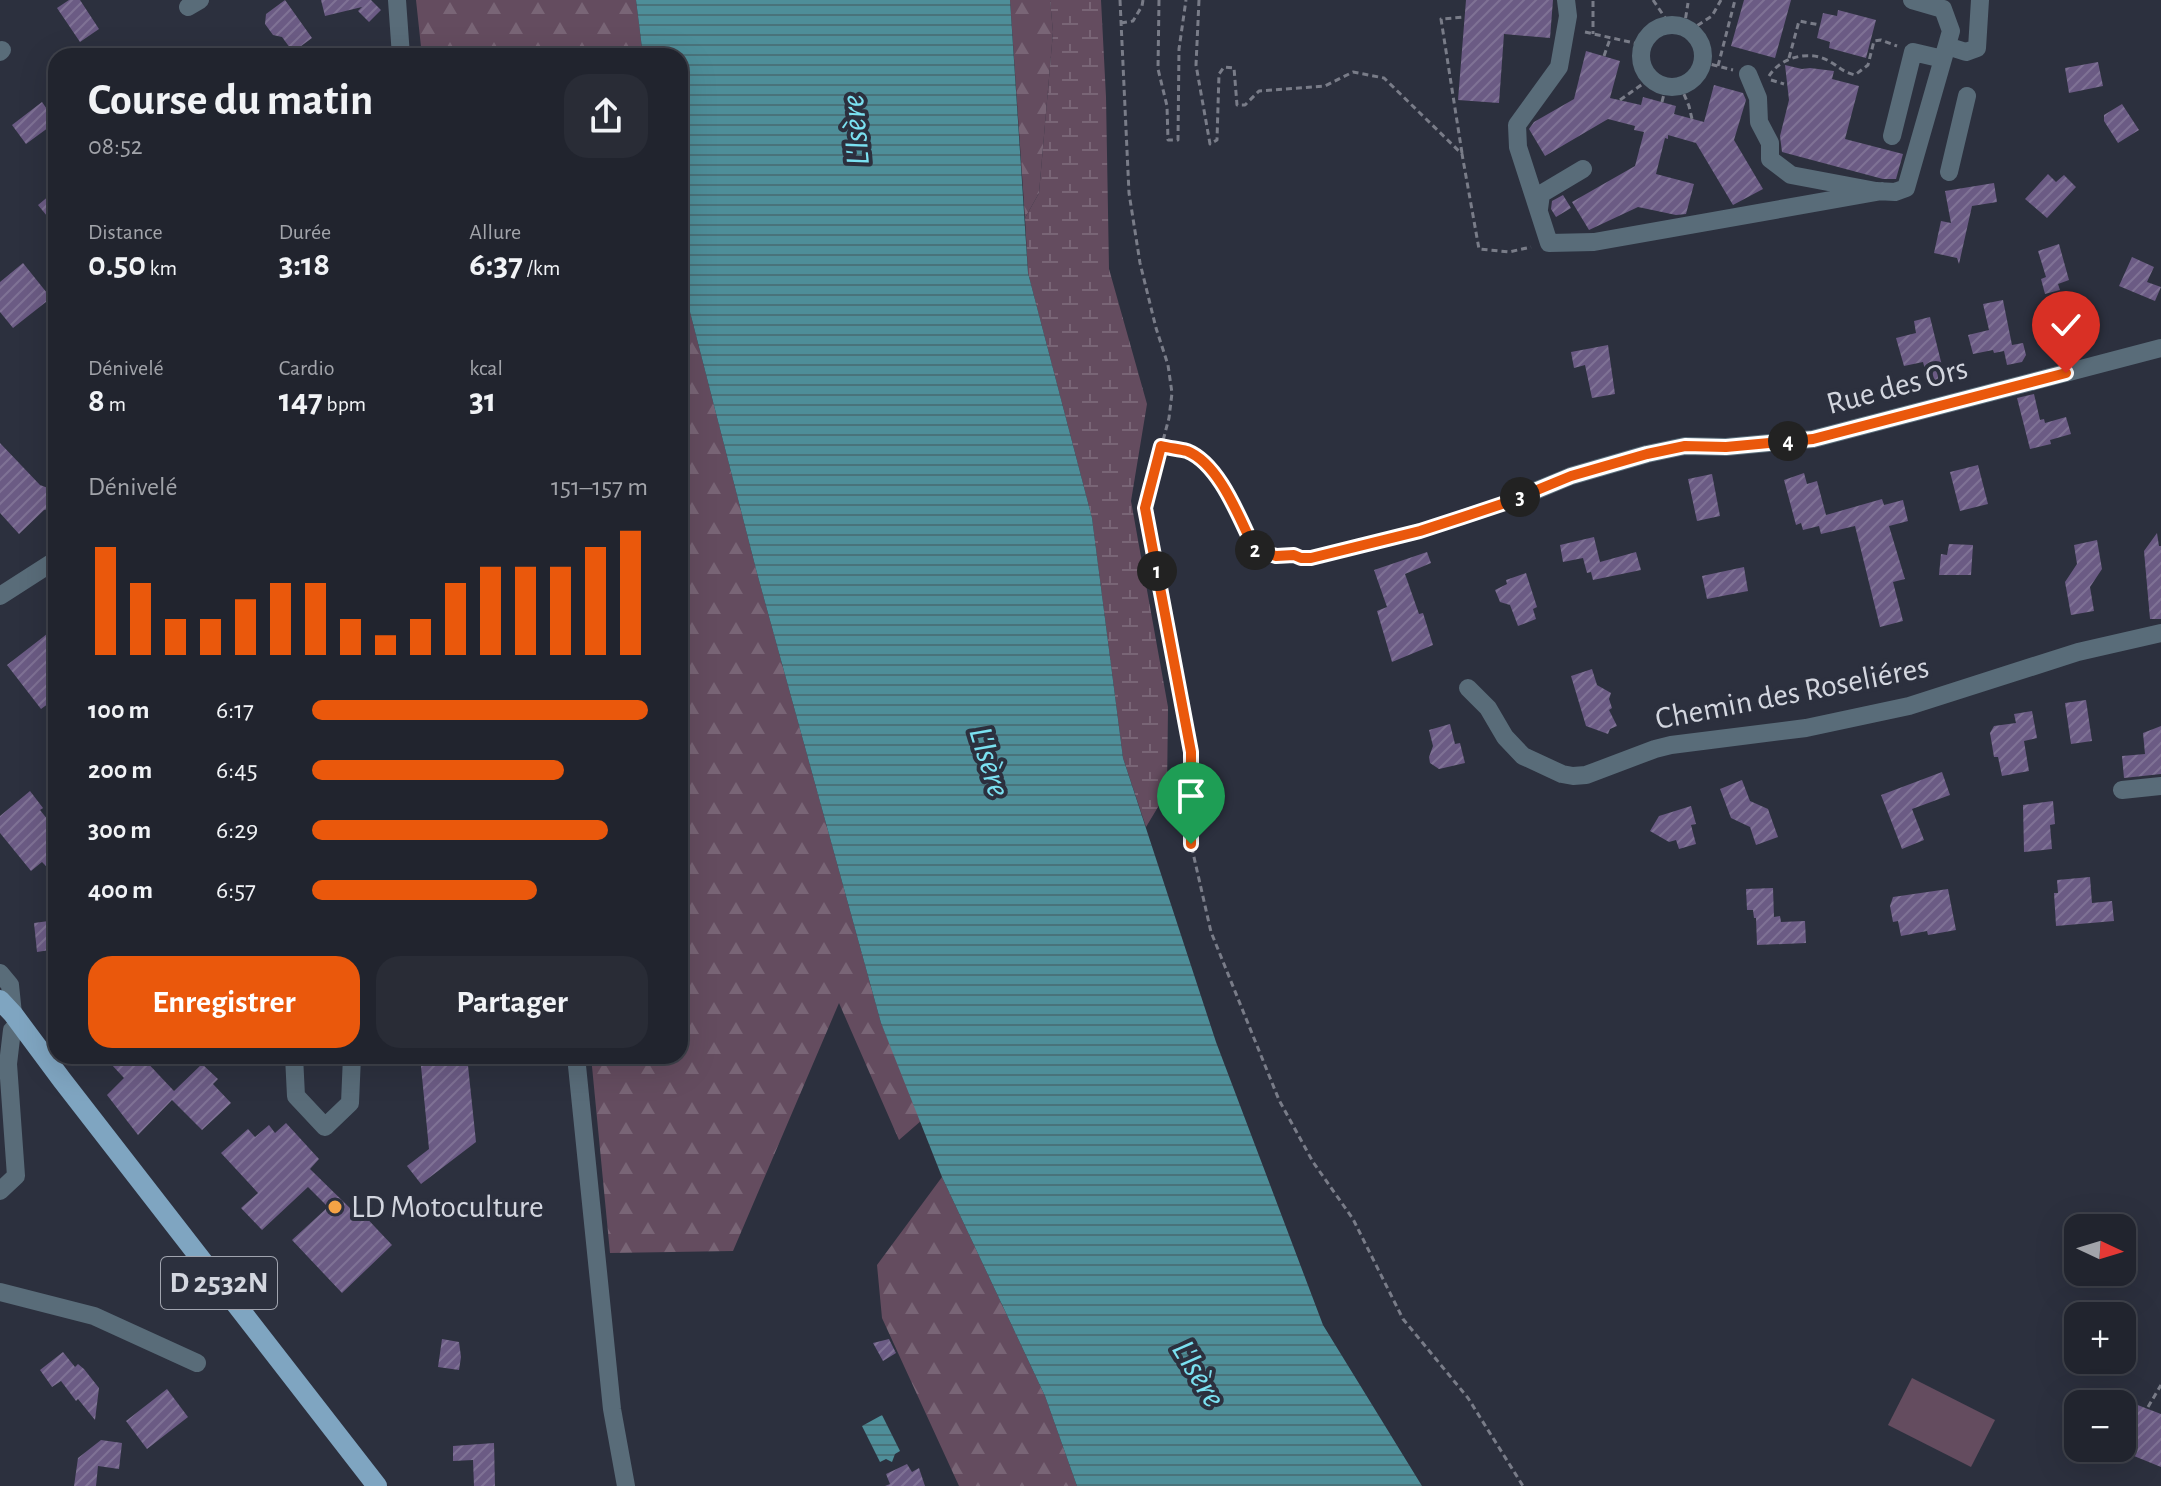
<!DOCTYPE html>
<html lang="fr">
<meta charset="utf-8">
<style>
:root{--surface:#21242e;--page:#292c36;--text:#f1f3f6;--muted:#a2a4aa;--line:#3e414a;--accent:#ea580c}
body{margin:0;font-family:"Alegreya Sans",sans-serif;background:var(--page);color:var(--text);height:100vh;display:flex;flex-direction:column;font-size:30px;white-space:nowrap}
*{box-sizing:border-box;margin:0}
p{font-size:26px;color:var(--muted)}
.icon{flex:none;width:44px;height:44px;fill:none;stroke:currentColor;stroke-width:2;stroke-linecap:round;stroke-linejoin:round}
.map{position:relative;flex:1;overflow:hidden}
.drawer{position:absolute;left:48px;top:48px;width:640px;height:1016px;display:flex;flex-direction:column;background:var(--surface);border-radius:24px;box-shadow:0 8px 32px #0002,0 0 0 2px var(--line)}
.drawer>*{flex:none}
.needle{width:52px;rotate:94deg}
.fabs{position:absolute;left:2064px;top:1214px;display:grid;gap:16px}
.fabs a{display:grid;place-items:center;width:72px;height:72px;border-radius:16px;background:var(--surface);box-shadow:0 8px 32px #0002,0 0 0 2px var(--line);font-size:40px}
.pin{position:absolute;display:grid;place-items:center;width:68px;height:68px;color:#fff;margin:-82px -34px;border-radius:50% 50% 50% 0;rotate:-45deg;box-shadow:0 0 8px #0007}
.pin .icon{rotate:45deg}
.km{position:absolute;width:40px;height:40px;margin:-20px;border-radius:50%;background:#222;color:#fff;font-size:22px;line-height:40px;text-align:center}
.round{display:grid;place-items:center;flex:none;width:84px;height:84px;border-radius:24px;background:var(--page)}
.overview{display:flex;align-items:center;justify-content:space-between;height:136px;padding:0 40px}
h1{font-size:44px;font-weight:700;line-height:60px}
.stats{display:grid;grid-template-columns:repeat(3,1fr);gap:12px;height:136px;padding:8px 40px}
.stats div{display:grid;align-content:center}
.stats b{font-size:34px;font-weight:700}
.stats small{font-size:22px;font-weight:400}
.stats p{font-size:22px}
.chart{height:224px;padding:16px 40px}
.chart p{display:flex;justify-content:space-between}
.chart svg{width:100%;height:144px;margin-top:8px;stroke:var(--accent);stroke-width:6}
.action{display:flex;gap:16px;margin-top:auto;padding:16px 40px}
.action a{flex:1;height:92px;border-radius:24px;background:var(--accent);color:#fff;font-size:32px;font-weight:700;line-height:92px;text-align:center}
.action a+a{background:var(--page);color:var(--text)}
ul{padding:0 40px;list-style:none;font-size:26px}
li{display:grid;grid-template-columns:128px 96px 1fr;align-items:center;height:60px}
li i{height:20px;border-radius:10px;background:var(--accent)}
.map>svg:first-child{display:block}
</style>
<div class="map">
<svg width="2161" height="1486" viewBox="0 0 2161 1486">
<defs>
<pattern id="forest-firs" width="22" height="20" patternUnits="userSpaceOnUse" patternTransform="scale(2)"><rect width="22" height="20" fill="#644c5f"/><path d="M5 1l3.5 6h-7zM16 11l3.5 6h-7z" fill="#796576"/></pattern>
<pattern id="wetland-marsh" width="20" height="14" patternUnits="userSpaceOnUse" patternTransform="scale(2)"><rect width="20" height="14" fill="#644c5f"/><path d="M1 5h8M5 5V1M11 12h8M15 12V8" fill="none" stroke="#796576"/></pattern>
<pattern id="water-rules" width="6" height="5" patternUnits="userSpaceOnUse" patternTransform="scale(2)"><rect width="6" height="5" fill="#4e8e99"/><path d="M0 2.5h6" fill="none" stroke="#49737b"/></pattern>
<pattern id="building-hatch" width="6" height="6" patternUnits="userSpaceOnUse" patternTransform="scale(2)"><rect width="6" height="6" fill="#6b5b84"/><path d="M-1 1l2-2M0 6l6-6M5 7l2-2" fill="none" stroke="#7f7295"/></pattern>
</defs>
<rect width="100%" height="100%" fill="#2c303e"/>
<path fill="url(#forest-firs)" d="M 416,0 L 636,0 L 643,56 L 422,56 Z
M 1010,0 L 1050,0 L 1053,32 L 1039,193 L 1025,218 Z
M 680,273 L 757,573 L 881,1023 L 922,1120 L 899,1140 L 839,1003 L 733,1251 L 610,1253 L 591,1056 L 680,1056 Z
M 942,1177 L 1045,1396 L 1077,1486 L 959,1486 L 882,1318 L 877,1265 Z"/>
<path fill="url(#wetland-marsh)" d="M 1050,0 L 1101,0 L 1106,97 L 1109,269 L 1147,404 L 1131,501 L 1168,707 L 1167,792 L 1146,827 L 1123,758 L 1092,518 L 1028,273 L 1025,218 L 1039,193 L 1053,32 Z"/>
<path fill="#644c5f" d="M 1912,1378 L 1995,1420 L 1971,1467 L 1888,1425 Z"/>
<path fill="url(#water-rules)" d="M 636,0 L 1010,0 L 1028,273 L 1092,518 L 1123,758 L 1216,1042 L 1323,1325 L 1422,1486 L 1077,1486 L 1045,1396 L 942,1177 L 881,1023 L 757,573 L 680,273 L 680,56 L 643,56 Z
M 882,1415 L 900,1451 L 895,1454 L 892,1462 L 886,1459 L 880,1462 L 862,1426 Z"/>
<path fill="url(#building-hatch)" d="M 69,0 L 80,0 L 99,29 L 80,42 L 57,8 Z
M 285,0 L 312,38 L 293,52 L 282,37 L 273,35 L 265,24 L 266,14 Z
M 321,0 L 371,0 L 381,10 L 369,22 L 358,11 L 362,7 L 325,16 Z
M 1466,0 L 1553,0 L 1550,38 L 1504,34 L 1499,103 L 1458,100 Z
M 1744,0 L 1791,0 L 1775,58 L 1731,46 Z
M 1838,10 L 1876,20 L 1866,58 L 1829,48 L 1830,42 L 1817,38 L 1823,13 L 1837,16 Z
M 1586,51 L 1620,61 L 1610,98 L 1641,105 L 1643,97 L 1676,106 L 1674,114 L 1704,122 L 1714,85 L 1743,93 L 1746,100 L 1734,140 L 1763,189 L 1733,205 L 1696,143 L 1668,135 L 1668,139 L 1665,138 L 1656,174 L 1694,184 L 1686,214 L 1676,215 L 1638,207 L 1589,230 L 1572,202 L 1635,166 L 1644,132 L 1634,130 L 1635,126 L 1608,119 L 1545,156 L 1529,129 L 1534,122 L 1574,99 Z
M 2098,62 L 2103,86 L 2069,93 L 2065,68 Z
M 1785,65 L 1802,69 L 1810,68 L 1834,71 L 1832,79 L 1859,86 L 1845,139 L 1903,154 L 1896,179 L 1883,179 L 1782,152 L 1780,136 L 1789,100 Z
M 42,102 L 56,122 L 26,144 L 12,125 Z
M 2122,104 L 2139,130 L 2118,143 L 2104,121 L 2104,115 Z
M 2048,174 L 2056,182 L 2064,175 L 2076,187 L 2047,218 L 2025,199 Z
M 1994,183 L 1997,202 L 1972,206 L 1959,264 L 1957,258 L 1934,253 L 1941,221 L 1951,223 L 1945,191 Z
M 56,190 L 56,227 L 38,205 Z
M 1563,195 L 1571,208 L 1556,217 L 1551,209 L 1552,201 Z
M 2059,244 L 2069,280 L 2058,284 L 2060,290 L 2045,294 L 2041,279 L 2046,277 L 2038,251 Z
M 2132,257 L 2154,267 L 2147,282 L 2161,287 L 2155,301 L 2119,286 Z
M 23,263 L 51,298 L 13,328 L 0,312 L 0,282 Z
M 2003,300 L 2012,345 L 2023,343 L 2026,355 L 2022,362 L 2007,365 L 2004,351 L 1994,353 L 1993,350 L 1973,354 L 1968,335 L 1989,330 L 1983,304 Z
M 1930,317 L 1945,378 L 1928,381 L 1923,362 L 1904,366 L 1896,338 L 1916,333 L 1914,321 Z
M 1608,345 L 1615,394 L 1592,398 L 1585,365 L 1574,368 L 1571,352 Z
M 2034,394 L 2040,420 L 2044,419 L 2045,423 L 2066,417 L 2071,434 L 2050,440 L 2051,444 L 2030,449 L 2017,398 Z
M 0,443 L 40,485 L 56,491 L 56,507 L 44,510 L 19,534 L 0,513 Z
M 1978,465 L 1988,504 L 1960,511 L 1950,472 Z
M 1804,473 L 1807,484 L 1817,481 L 1826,515 L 1882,499 L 1884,505 L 1903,500 L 1908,521 L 1889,526 L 1905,579 L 1893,582 L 1903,621 L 1880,627 L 1855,526 L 1821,534 L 1819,526 L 1803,530 L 1801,523 L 1796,525 L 1784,480 Z
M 1712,474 L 1720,516 L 1697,521 L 1688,479 Z
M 2157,533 L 2159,546 L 2161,546 L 2161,619 L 2150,619 L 2144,551 Z
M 1594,537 L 1600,562 L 1636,552 L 1641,570 L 1593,580 L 1591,572 L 1587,573 L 1583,558 L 1563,562 L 1560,545 Z
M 2097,540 L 2102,569 L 2090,587 L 2094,611 L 2071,615 L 2065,582 L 2077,564 L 2074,545 Z
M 1949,544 L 1973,545 L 1971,575 L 1939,575 L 1941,554 L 1947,555 Z
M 1427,552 L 1431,563 L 1405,574 L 1419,614 L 1423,613 L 1433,645 L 1392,662 L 1377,611 L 1387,607 L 1374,570 Z
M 1744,567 L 1748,591 L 1707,599 L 1702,576 Z
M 1526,573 L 1537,607 L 1533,609 L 1536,619 L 1518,626 L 1510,605 L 1500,602 L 1495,590 L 1507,584 L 1506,580 Z
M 56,627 L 56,698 L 41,709 L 7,665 Z
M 1592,669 L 1597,685 L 1611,693 L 1609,699 L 1612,708 L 1609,710 L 1617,726 L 1610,729 L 1608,734 L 1586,726 L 1571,676 Z
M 2086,700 L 2092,741 L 2071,744 L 2065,703 Z
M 2032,711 L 2037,738 L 2024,741 L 2029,771 L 2002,776 L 1998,757 L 1994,757 L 1990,733 L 1994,726 L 2016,723 L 2014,714 Z
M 1450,724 L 1455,744 L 1460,743 L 1465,763 L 1439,769 L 1430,763 L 1429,757 L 1433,746 L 1429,730 Z
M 2161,726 L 2161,774 L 2124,778 L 2122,756 L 2145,754 L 2143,733 Z
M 1942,772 L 1950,795 L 1912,809 L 1924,840 L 1902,849 L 1881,795 Z
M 1742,780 L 1750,801 L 1768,809 L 1778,837 L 1756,845 L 1750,827 L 1731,818 L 1720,789 Z
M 30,791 L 43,808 L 40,810 L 56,830 L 56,876 L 42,862 L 31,871 L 0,833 L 0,816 Z
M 2053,801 L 2055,824 L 2050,825 L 2052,849 L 2024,852 L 2023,805 Z
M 1691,806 L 1696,824 L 1691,825 L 1696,844 L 1679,849 L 1676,840 L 1669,842 L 1650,831 L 1659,816 Z
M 2090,877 L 2092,903 L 2112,901 L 2114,921 L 2056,926 L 2054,893 L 2058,893 L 2057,880 Z
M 1773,888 L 1774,917 L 1780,916 L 1781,922 L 1805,921 L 1806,943 L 1757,945 L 1756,918 L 1754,918 L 1753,910 L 1747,910 L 1746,889 Z
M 1948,889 L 1956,930 L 1928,935 L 1927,931 L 1901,936 L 1898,921 L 1893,922 L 1890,906 L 1893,897 Z
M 56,920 L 56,949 L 37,952 L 34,923 Z
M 121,1056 L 141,1056 L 174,1091 L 202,1064 L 218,1079 L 213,1084 L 231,1103 L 202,1130 L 172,1100 L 138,1135 L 107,1095 L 124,1078 L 111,1064 Z
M 420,1056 L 467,1056 L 476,1142 L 421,1184 L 407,1166 L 429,1149 Z
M 286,1123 L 319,1159 L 310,1169 L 355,1213 L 359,1210 L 392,1245 L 342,1293 L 292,1240 L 328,1207 L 308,1187 L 262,1230 L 241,1208 L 258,1193 L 221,1153 L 248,1129 L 255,1137 L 269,1125 L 275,1133 Z
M 442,1339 L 459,1342 L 461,1357 L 459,1370 L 438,1367 Z
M 889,1339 L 896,1353 L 883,1361 L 873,1343 Z
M 63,1352 L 75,1367 L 78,1364 L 84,1369 L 99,1388 L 95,1420 L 78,1399 L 76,1401 L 61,1381 L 52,1387 L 40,1370 Z
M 167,1389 L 188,1417 L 147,1449 L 126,1421 Z
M 2122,1399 L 2161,1414 L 2161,1467 L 2134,1456 L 2138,1447 L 2122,1446 Z
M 101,1440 L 122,1443 L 119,1469 L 98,1466 L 96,1486 L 74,1486 L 78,1458 Z
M 494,1443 L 495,1486 L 474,1486 L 473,1460 L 453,1461 L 453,1446 Z
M 907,1464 L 912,1472 L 919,1468 L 925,1486 L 885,1486 L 890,1484 L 886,1474 Z"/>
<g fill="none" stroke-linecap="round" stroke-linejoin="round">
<path stroke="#797c88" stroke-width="3" stroke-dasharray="6 4" stroke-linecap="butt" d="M 1120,0 L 1129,193 L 1140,263 L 1156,328 L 1168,365 L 1172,393 L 1169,418 L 1145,508 L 1191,752 L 1191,844 L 1211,932 L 1279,1100 L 1313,1162 L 1353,1219 L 1403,1319 L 1468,1398 L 1523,1486
M 1159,0 L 1158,69 L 1167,106 L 1168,140 L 1178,140 L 1179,49 L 1186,0
M 1199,0 L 1196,65 L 1210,144 L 1217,140 L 1219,74 L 1224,67 L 1234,68 L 1237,105 L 1245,105 L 1259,91 L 1325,86 L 1353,72 L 1384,78 L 1462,154 L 1479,249 L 1509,252 L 1531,247
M 1653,0 L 1670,25
M 1593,1 L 1593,34
M 1121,23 L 1133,21 L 1142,6 L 1143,0
M 1684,28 L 1688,3
M 1689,31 L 1712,16 L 1721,0
M 1585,32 L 1643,45
M 1604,56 L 1610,39
M 1789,58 L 1799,21 L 1820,25
M 1702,62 L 1733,70
M 1718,66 L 1735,0
M 1769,76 C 1780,58 1807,50 1827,60 C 1839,66 1840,71 1855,75 L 1868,65 L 1874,41 L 1881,40 L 1897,46
M 1771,80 L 1784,84
M 1680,85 L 1689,106 L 1692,119
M 1620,100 L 1651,78
M 1662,102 L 1666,86
M 1462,153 L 1441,19 L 1465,17
M 1161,446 C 1169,448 1179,448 1187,451 C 1220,464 1240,520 1255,550 L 1276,556 L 1294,555 L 1301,558 L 1311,558 L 1420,531 L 1490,509
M 2148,1407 L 2161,1385"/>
<path stroke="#596c79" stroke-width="18" d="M 397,0 L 401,56
M 1566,0 L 1568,16 L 1559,67 L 1517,125 L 1518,147 L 1549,243 L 1594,242 L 1882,191
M 188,7 L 200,0
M1641 56a31 31 0 1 1 62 0a31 31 0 1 1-62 0Z
M 1947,46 L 1966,52 L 1977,48 L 1980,0
M 0,52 L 2,50
M 1748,74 L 1758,98 L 1759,122 L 1770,143 L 1770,159 L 1791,175 L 1876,191 L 1895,192 L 1906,188 L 1951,31 L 1943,9 L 1912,0
M 1892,136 L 1913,52 L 1943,59
M 1949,172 L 1967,96
M 1539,209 L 1541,194 L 1583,169
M 1508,502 L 1571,476 L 1647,454 L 1685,446 L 1726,447 L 1813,439 L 2161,348
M 0,596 L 56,560
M 1468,688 L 1488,708 L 1505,737 L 1523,756 L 1562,774 L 1573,776 L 1586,775 L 1655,749 L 1671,745 L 1806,728 L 1909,706 L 2078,652 L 2161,633
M 2122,790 L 2161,786
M 0,973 L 10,985 L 13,1014
M 294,1056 L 296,1096 L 325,1127 L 350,1103 L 352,1056
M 576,1056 L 612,1409 L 626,1486
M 0,1191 L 16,1176 L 8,1064 L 12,1030
M 0,1292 L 94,1316 L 197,1363"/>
<path stroke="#7fa5c1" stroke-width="20" d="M 0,1000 L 13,1014 L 62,1080 L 377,1486"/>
</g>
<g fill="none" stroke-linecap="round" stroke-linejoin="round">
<defs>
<path id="route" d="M 1191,844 L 1191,752 L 1145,508 L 1161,446 C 1169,448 1179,449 1187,451 C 1220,464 1240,520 1255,550 L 1276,556 L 1294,555 L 1301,558 L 1311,558 L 1420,531 L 1463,517 L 1508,502 L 1571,476 L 1647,454 L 1685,446 L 1726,447 L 1813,439 L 2066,373"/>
</defs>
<use href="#route" stroke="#fff" stroke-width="16"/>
<use href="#route" stroke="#ea580c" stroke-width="10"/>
</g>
<circle fill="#f5a345" stroke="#2c303e" stroke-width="3" cx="335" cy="1207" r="8"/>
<g text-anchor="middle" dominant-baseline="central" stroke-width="8" stroke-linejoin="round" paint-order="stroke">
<rect fill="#2c303e" stroke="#a1a4af" stroke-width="2" x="161" y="1257" width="116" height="52" rx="6"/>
<g font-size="30" font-weight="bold" fill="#d3d6df">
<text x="219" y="1283">D 2532N</text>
</g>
<g font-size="32" fill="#d3d6df" stroke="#2c303e">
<text transform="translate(1897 386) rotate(-15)">Rue des Ors</text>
<text transform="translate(1792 693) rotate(-11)">Chemin des Roseliéres</text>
</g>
<g font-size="32" fill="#d3d6df" stroke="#2c303e" text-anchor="start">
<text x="351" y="1207">LD Motoculture</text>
</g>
<g font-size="34" font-style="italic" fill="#7be1f1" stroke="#2c303e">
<text transform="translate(856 130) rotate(-95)">L'Isère</text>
<text transform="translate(989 762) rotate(73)">L'Isère</text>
<text transform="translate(1198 1374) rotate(59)">L'Isère</text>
</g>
</g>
</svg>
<div class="fabs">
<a><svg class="needle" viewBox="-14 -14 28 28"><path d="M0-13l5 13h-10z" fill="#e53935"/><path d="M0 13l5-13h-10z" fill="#a2a4aa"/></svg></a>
<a>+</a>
<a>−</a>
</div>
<div class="pin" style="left:1191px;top:844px;background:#1e9e55"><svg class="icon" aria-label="arrive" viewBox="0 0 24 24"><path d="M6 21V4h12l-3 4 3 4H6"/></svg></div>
<div class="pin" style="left:2066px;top:373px;background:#d93025"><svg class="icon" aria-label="check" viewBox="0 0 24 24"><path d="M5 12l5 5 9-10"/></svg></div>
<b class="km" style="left:1157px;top:571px">1</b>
<b class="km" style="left:1255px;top:550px">2</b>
<b class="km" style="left:1520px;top:497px">3</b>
<b class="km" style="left:1788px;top:441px">4</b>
<section class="drawer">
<div class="overview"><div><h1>Course du matin</h1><p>08:52</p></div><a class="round"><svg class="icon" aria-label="share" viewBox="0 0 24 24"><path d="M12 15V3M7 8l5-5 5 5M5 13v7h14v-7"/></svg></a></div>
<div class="stats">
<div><p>Distance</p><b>0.50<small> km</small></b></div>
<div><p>Durée</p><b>3:18</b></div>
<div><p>Allure</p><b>6:37<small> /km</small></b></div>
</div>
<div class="stats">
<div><p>Dénivelé</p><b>8<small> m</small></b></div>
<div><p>Cardio</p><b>147<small> bpm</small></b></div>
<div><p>kcal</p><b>31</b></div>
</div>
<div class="chart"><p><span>Dénivelé</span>151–157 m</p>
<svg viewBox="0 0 160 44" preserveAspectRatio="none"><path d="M5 44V11M15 44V22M25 44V33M35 44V33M45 44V27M55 44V22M65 44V22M75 44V33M85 44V38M95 44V33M105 44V22M115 44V17M125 44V17M135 44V17M145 44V11M155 44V6"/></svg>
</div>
<ul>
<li><b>100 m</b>6:17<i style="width:100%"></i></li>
<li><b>200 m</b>6:45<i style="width:75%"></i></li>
<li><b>300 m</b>6:29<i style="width:88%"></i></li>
<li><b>400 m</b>6:57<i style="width:67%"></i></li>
</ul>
<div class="action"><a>Enregistrer</a><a>Partager</a></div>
</section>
</div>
